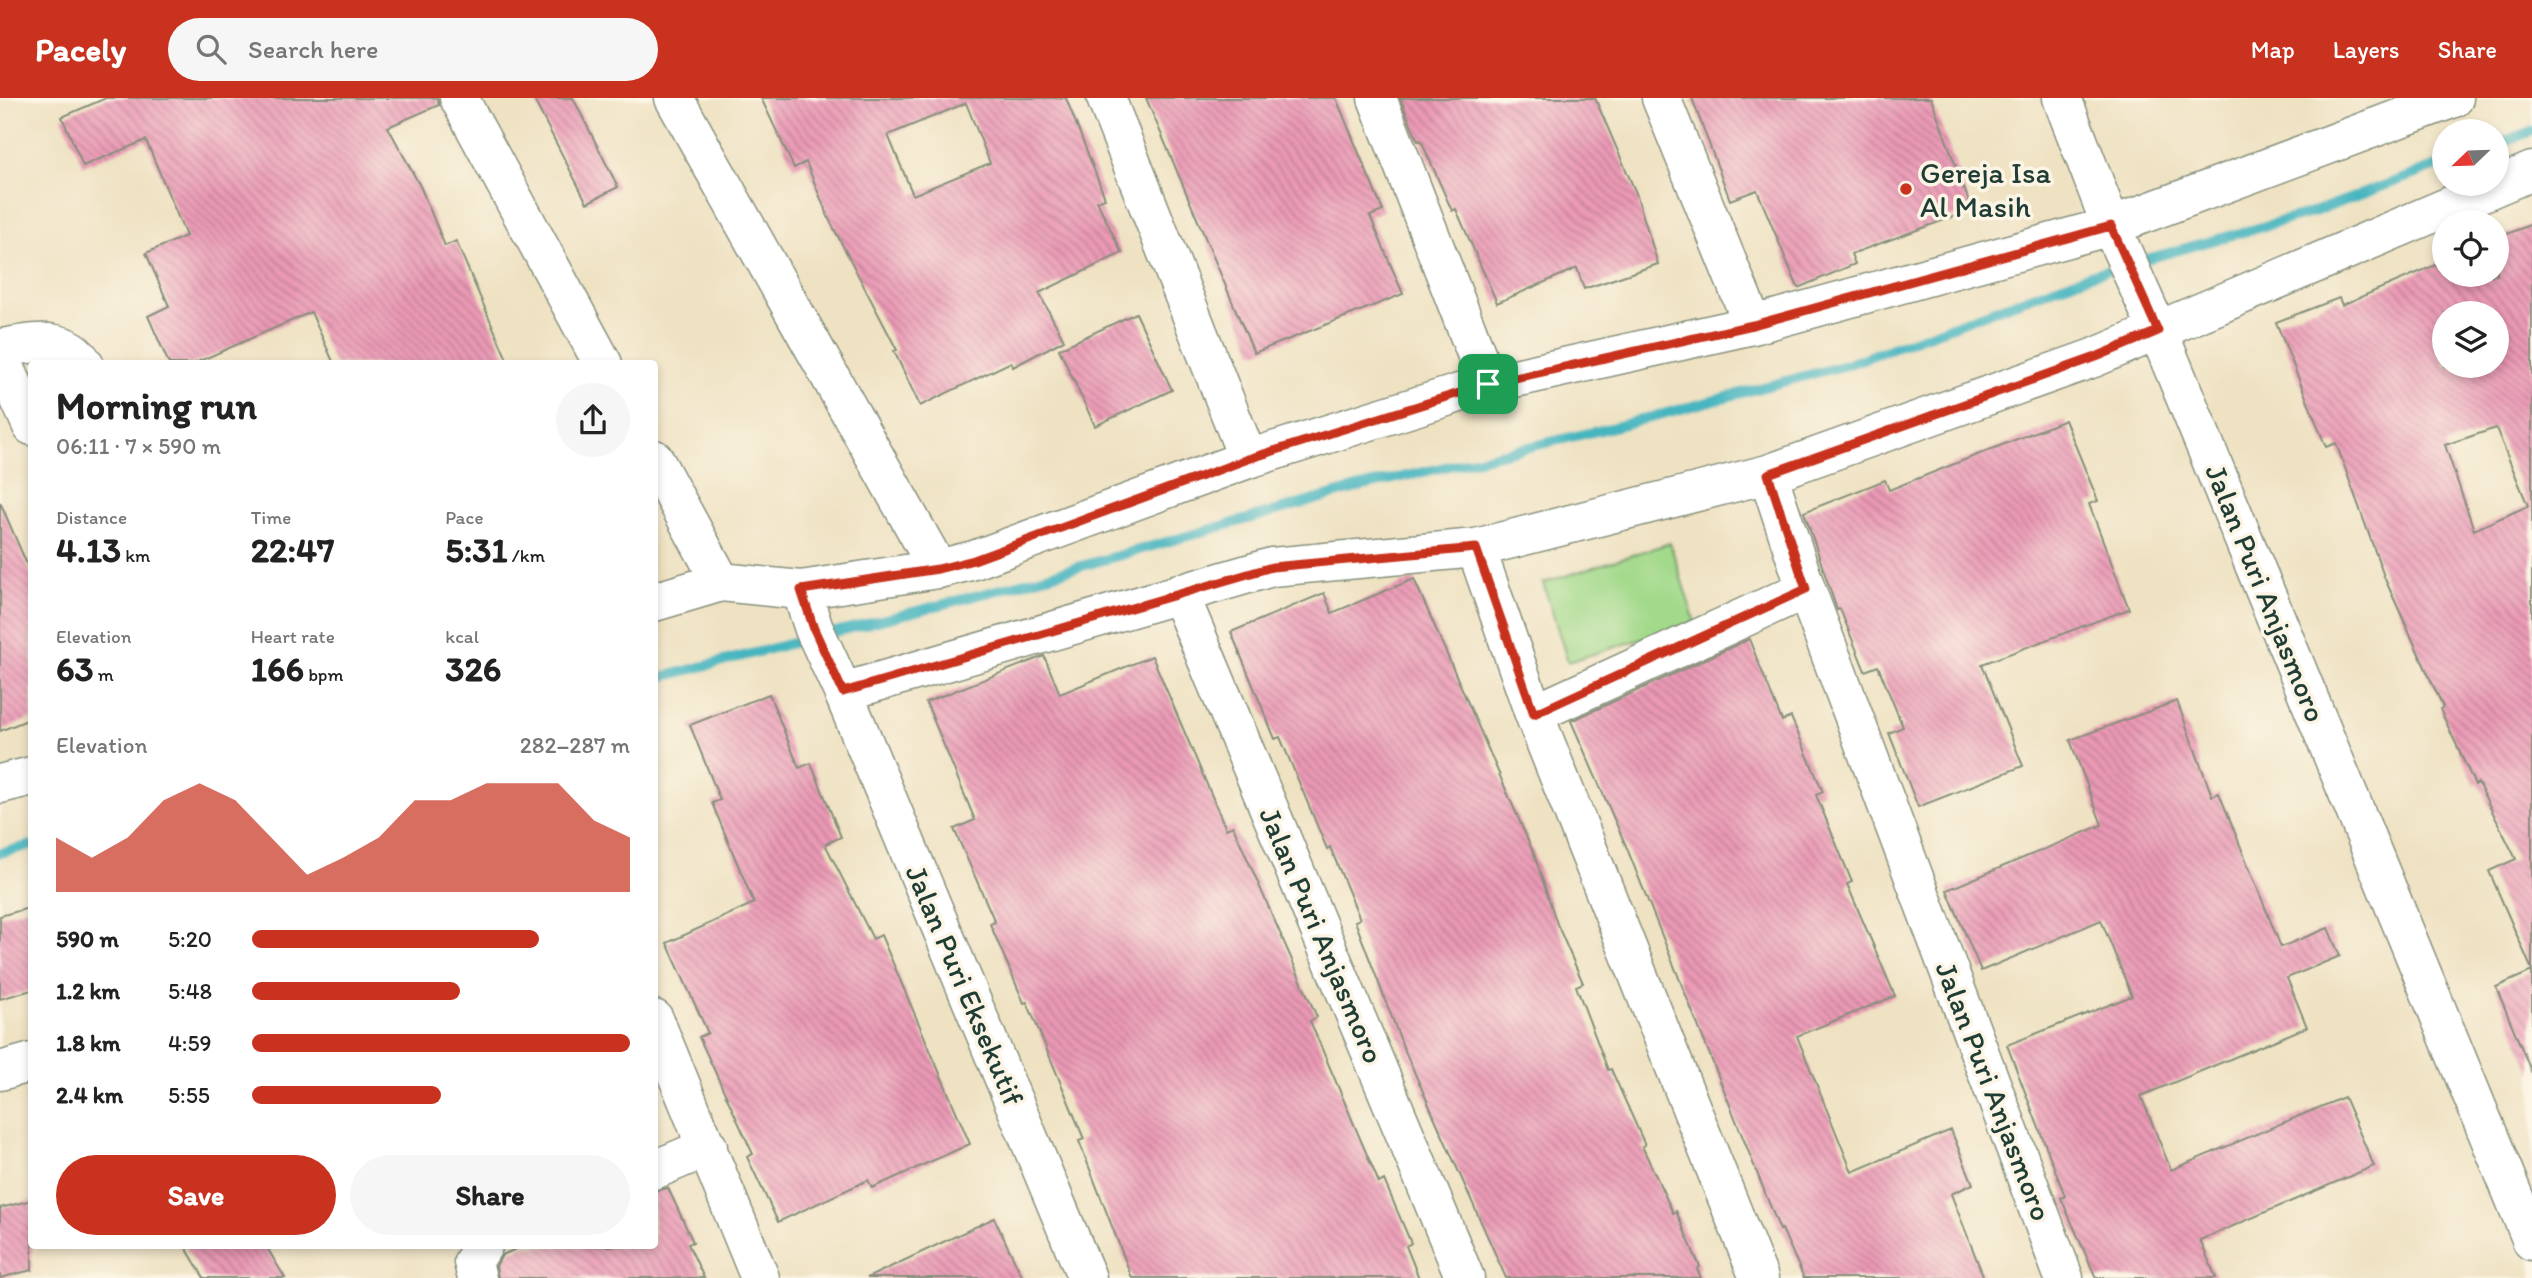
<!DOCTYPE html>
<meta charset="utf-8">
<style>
:root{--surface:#fff;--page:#f6f6f6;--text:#222;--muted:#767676;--accent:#c8321e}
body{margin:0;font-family:Itim,sans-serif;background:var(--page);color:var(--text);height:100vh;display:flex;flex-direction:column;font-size:26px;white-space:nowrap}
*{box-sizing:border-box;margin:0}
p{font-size:23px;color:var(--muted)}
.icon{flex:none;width:38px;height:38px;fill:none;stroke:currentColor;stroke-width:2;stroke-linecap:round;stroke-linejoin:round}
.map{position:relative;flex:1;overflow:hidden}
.side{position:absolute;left:28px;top:262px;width:630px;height:889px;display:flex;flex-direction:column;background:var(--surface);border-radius:7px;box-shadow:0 4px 10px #0003}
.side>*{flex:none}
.needle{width:46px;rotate:247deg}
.buttons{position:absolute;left:2432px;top:21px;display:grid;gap:14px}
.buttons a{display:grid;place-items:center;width:77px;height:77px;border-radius:50%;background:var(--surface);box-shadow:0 4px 10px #0003;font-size:35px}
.pin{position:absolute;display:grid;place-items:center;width:60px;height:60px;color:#fff;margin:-30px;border-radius:14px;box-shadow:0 4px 10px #0006}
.round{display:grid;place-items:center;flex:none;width:74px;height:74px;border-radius:37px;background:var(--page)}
.head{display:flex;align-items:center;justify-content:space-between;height:119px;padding:0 28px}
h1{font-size:38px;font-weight:700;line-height:52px}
.stats{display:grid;grid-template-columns:repeat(3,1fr);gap:10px;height:119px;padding:7px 28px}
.stats div{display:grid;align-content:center}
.stats b{font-size:35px;font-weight:700}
.stats small{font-size:19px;font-weight:400}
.stats p{font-size:19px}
.chart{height:196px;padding:14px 28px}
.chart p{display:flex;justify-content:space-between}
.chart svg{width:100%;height:126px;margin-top:7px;fill:var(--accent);opacity:.7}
.button{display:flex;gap:14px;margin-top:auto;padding:14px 28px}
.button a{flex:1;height:80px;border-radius:42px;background:var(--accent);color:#fff;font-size:28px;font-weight:700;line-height:80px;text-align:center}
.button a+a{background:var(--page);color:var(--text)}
ul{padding:0 28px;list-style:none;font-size:23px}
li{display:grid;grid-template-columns:112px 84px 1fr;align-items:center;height:52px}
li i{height:18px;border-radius:9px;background:var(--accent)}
header{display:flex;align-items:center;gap:42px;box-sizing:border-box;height:98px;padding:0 35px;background:var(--accent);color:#fff}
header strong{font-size:33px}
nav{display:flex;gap:38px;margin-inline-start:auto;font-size:24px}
.search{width:490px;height:63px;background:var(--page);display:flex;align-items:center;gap:18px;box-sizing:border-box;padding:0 24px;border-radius:38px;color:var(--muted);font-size:26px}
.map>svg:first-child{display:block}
</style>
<header>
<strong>Pacely</strong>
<div class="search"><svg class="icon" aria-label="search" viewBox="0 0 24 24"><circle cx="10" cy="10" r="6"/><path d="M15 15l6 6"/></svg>Search here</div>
<nav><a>Map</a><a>Layers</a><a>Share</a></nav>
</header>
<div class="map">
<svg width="2532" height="1180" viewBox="0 0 2532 1180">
<defs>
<pattern id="building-back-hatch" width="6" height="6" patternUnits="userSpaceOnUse" patternTransform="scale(1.75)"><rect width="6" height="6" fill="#eb99b5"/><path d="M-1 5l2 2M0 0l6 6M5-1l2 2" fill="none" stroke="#be7e94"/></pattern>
</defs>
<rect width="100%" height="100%" fill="#fcf5e5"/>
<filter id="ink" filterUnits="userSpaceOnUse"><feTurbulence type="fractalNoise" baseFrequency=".0143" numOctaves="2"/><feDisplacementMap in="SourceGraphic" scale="14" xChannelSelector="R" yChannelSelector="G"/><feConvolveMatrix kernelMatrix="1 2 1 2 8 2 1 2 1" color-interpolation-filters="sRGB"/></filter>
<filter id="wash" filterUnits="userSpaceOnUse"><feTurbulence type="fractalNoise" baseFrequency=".00686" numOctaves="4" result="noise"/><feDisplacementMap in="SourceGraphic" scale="28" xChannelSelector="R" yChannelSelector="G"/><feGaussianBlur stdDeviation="1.57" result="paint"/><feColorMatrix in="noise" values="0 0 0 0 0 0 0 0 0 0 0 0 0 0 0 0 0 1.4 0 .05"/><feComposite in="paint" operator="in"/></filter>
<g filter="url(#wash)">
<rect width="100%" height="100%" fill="#efe2c3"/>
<path fill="#a2d98a" stroke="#608b5f" stroke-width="2" d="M 1670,445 L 1695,524 L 1568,564 L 1543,485 Z"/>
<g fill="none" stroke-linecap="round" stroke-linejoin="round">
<path stroke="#46b5c0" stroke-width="10" d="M 2497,46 L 2532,33
M 654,581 L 990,494 L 1364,388 L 1614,329 L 1846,267 L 2090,177 L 2311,115 L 2445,65
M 0,755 L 32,747"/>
</g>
<g id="blocks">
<path fill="url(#building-back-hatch)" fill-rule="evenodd" d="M 106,0 L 437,0 L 439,7 L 388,29 L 420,88 L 445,148 L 456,143 L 509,266 L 334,266 L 311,214 L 193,266 L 169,266 L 148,218 L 169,208 L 146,155 L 186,138 L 146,42 L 83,68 L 62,19 Z
M 533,0 L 573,0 L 618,89 L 587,105 Z
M 761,0 L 1066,0 L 1105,100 L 1097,103 L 1122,155 L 1039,195 L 1064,242 L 1013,269 L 1011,264 L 920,308 L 894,253 L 897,252 L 829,121 L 806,64 L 794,70 ZM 966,5 L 990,65 L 913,97 L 888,37 Z
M 1146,0 L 1336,0 L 1383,113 L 1370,118 L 1403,196 L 1254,255 Z
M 1400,0 L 1595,0 L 1636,95 L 1658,166 L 1584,191 L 1577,170 L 1497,205 L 1456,111 L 1452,113 L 1421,42 L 1418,43 L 1415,36 Z
M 1692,0 L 1931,0 L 1972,112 L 1851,156 L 1855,166 L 1798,190 L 1757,92 L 1730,102 Z
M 2532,126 L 2532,872 L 2489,773 L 2516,761 L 2478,685 L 2475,687 L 2440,611 L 2443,609 L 2385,481 L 2336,345 L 2326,349 L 2276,224 L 2339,200 L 2342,207 L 2445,163 L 2445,177 L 2497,177 L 2497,140 ZM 2445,215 L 2497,215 L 2497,268 L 2445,268 ZM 2496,330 L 2528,408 L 2474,432 L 2445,347 Z
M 1136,215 L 1172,292 L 1095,328 L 1059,251 Z
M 2065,322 L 2098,403 L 2089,406 L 2129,511 L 1982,566 L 2023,668 L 1918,709 L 1889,635 L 1903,629 L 1878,568 L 1865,573 L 1840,511 L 1837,512 L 1804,414 L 1885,382 L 1889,392 Z
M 0,404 L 32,478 L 32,620 L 0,633 Z
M 1414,481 L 1534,756 L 1557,826 L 1583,885 L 1576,888 L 1608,972 L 1611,971 L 1645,1047 L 1642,1048 L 1673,1115 L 1676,1113 L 1700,1169 L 1697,1171 L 1701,1180 L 1506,1180 L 1404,951 L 1355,823 L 1360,821 L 1330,749 L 1327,751 L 1280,639 L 1275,641 L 1231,534 L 1324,495 L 1332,515 Z
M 1749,541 L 1782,623 L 1791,619 L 1823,694 L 1816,697 L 1852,784 L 1847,786 L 1895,898 L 1797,938 L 1852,1074 L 1951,1032 L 1973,1086 L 1951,1096 L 1984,1180 L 1804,1180 L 1782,1131 L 1780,1132 L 1626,748 L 1571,623 Z
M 1044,558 L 1060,596 L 1152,558 L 1226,731 L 1233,728 L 1317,919 L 1310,923 L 1379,1085 L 1384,1082 L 1411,1145 L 1406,1148 L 1419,1180 L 1132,1180 L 1079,1043 L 1084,1041 L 1027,904 L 1024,905 L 990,826 L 995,824 L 954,731 L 975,722 L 926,604 Z
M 769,596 L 799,670 L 811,665 L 841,739 L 825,746 L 873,841 L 881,837 L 970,1046 L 872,1090 L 868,1082 L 778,1124 L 747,1059 L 753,1056 L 699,939 L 708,935 L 667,845 L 754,805 L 712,705 L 720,702 L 690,627 Z
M 2177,603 L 2212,698 L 2219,695 L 2281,849 L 2328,830 L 2340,858 L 2287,880 L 2307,929 L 2141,998 L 2171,1072 L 2344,999 L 2374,1068 L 2200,1142 L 2216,1180 L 2096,1180 L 2061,1100 L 2065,1098 L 2007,947 L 2132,898 L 2101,822 L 1981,873 L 1947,792 L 2102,727 L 2070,642 Z
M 32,809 L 32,892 L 0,901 L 0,818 Z
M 2532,873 L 2532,975 L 2496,889 Z
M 668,1090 L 693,1144 L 688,1146 L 704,1180 L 498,1180 L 496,1168 L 502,1157 L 523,1148 L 654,1148 L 654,1093 Z
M 32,1102 L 32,1172 L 0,1180 L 0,1110 Z
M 994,1120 L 1023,1180 L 867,1180 Z
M 185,1148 L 266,1148 L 285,1180 L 204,1180 Z"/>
</g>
</g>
<g filter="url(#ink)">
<use href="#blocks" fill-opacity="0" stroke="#87907c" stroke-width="2"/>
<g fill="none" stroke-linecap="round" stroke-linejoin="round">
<defs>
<path id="street" d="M 459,0 L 603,266
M 674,0 L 938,471
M 1106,0 L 1248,361
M 1377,0 L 1488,286
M 1661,0 L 1753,227
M 2062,0 L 2111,128 L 2158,233 L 2532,1143
M 0,250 C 31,246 64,235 84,266
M 0,258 L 32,328
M 654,361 L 721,484
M 1768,376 L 1806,491 L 2064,1180
M 1476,450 L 1534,616 L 1759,1180
M 801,492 L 814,531 L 843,594 L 1087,1180
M 1179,495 L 1465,1180
M 654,504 L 721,484 L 801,492 L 938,471 L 974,462 L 1248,361 L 1488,286 L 1753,227 L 2111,128 L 2454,0
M 843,594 L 1272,469 L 1476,450 L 1768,376 L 2096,259 L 2532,73
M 1534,616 L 1806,491
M 0,686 L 32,678
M 654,921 L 760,1180
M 0,973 L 32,964
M 654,1072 L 708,1049
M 477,1180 L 473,1164 L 483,1148"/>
</defs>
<use href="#street" stroke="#87907c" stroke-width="41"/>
<use href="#street" stroke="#fff" stroke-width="38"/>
</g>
</g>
<g fill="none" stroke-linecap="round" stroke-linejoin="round" filter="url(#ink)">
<defs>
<path id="route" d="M 2111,128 L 2158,233 L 2096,259 L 1768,376 L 1806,491 L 1534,616 L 1476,450 L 1272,469 L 843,594 L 814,531 L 801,492 L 938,471 L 974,462 L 1248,361 L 1488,286 L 1753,227 Z"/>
</defs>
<use href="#route" stroke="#fff" stroke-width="14"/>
<use href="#route" stroke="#c8321e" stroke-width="9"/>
</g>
<circle fill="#c8321e" stroke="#fcf5e5" stroke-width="2.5" cx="1906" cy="91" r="7"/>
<g text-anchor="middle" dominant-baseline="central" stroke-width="7" stroke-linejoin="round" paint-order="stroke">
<g font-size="30" fill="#1f3d34" stroke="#fcf5e5" text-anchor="start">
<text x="1920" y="74">Gereja Isa<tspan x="1920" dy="34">Al Masih</tspan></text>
</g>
<g font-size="30" fill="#1f3d34" stroke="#fcf5e5">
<text transform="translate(2266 495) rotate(68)">Jalan Puri Anjasmoro</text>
<text transform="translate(1322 837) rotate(67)">Jalan Puri Anjasmoro</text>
<text transform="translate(965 887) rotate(67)">Jalan Puri Eksekutif</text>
<text transform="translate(1994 993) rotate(69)">Jalan Puri Anjasmoro</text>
</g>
</g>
</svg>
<div class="buttons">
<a><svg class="needle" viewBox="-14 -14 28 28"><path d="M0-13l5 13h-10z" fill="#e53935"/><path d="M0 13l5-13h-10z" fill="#767676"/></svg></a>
<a><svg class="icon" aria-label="locate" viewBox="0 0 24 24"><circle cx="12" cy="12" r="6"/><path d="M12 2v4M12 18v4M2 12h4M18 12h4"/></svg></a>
<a><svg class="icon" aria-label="layers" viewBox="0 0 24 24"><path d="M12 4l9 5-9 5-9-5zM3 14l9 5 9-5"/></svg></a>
</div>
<div class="pin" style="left:1488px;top:286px;background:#1e9e55"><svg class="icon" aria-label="arrive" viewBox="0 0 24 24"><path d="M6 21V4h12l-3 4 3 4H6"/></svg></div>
<section class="side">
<div class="head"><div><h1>Morning run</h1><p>06:11 · 7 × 590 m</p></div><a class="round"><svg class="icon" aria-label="share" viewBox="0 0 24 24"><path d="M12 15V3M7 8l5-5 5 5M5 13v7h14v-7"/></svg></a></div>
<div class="stats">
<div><p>Distance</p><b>4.13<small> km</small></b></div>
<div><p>Time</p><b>22:47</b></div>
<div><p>Pace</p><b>5:31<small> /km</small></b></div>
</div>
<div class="stats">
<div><p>Elevation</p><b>63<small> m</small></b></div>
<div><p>Heart rate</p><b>166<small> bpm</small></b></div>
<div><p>kcal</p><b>326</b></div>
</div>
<div class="chart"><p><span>Elevation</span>282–287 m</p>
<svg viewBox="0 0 160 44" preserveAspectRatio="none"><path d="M0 44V25L10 32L20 25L30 12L40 6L50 12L60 25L70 38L80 32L90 25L100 12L110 12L120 6L130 6L140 6L150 19L160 25V44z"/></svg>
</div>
<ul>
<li><b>590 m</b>5:20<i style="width:76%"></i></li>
<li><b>1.2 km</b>5:48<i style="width:55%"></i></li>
<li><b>1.8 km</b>4:59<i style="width:100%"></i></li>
<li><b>2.4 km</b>5:55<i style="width:50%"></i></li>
</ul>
<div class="button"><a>Save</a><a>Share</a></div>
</section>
</div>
